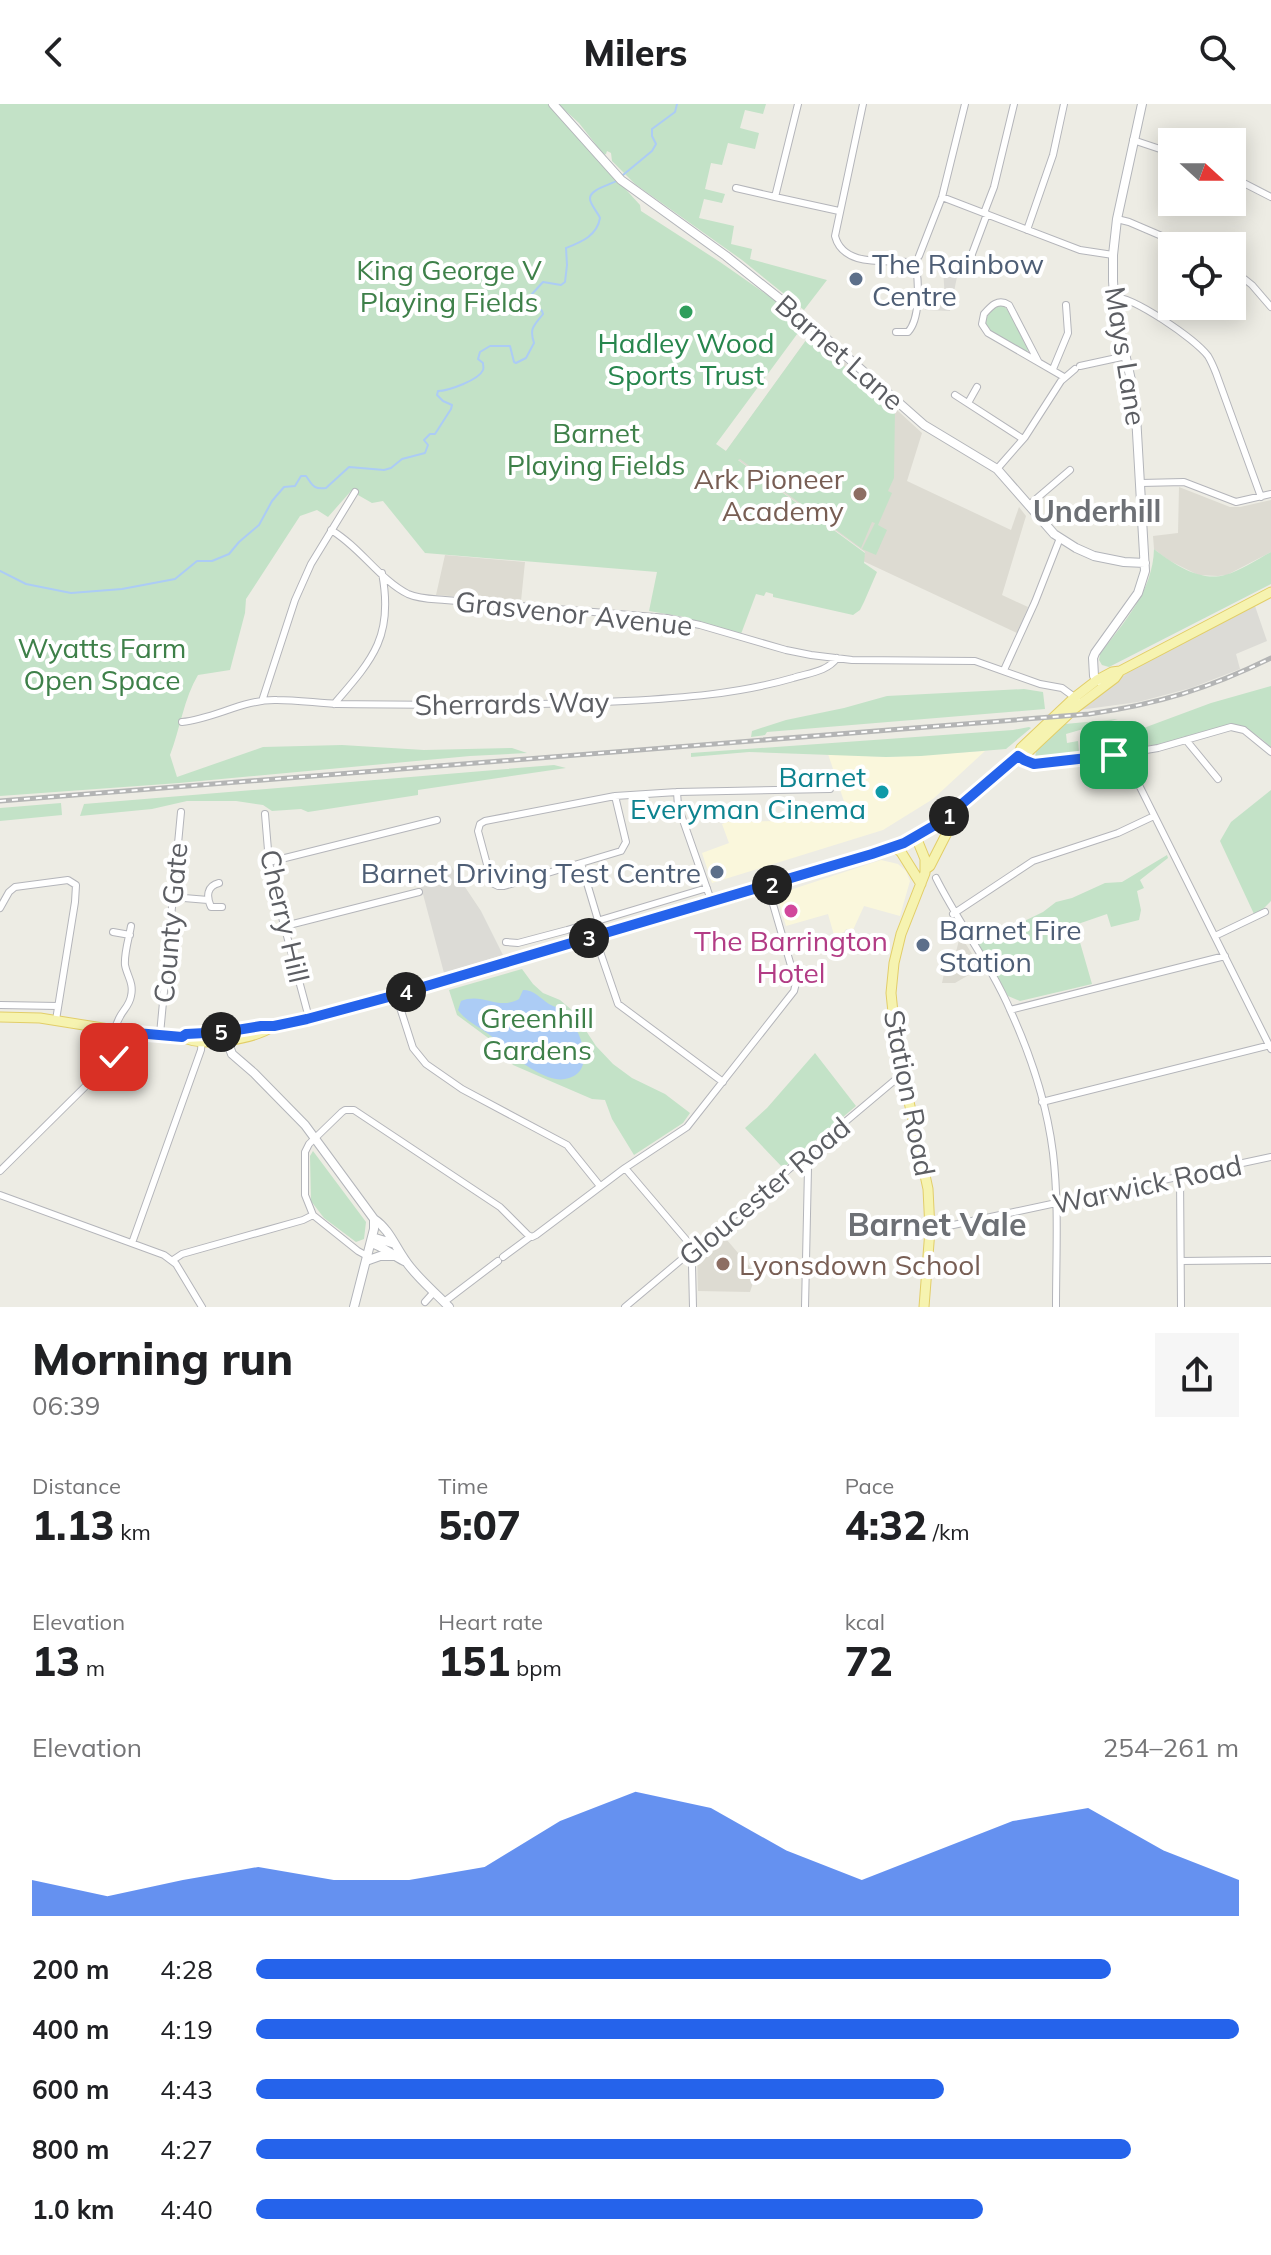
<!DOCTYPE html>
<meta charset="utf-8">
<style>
:root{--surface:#fff;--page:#f6f6f6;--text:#202124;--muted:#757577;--accent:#2563eb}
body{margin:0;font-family:Mulish,sans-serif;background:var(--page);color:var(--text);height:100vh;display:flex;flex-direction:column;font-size:30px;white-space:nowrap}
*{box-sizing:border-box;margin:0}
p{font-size:26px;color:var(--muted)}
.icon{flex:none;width:44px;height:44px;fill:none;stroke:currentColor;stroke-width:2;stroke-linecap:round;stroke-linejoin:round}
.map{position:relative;height:1203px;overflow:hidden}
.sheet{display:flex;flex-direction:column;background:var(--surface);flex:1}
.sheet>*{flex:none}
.needle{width:52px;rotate:111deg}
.tools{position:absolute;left:1158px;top:24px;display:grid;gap:16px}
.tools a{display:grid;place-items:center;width:88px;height:88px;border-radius:0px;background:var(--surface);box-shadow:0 4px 20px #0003;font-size:40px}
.pin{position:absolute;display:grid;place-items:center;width:68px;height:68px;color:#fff;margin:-34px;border-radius:16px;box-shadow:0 4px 12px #0006}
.km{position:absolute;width:40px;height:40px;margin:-20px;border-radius:50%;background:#222;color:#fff;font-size:22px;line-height:40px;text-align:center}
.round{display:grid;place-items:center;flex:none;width:84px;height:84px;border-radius:0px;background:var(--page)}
.summary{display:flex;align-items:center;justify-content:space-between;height:136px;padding:0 32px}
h1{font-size:44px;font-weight:800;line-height:60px}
.figures{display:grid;grid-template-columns:repeat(3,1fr);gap:12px;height:136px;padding:8px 32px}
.figures div{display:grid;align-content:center}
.figures b{font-size:40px;font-weight:800}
.figures small{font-size:22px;font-weight:400}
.figures p{font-size:22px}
.chart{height:224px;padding:16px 32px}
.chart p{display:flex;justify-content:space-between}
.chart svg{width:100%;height:144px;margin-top:8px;fill:var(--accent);opacity:.7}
ul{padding:0 32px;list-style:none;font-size:26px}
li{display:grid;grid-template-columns:128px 96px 1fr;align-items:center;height:60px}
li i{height:20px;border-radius:10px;background:var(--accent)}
header{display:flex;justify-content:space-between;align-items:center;height:104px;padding:0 32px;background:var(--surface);font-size:36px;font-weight:800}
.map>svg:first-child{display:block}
</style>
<header><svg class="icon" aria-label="back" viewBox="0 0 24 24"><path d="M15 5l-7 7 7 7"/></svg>Milers<svg class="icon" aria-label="search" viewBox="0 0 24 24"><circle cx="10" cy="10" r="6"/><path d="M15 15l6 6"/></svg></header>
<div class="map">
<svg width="1271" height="1203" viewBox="0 0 1271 1203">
<rect width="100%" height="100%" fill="#edece4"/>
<path fill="#faf7dc" d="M 985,647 L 933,695 L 883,726 L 712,779 L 702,749 L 729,739 L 722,720 L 727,718 L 831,716 L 849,712 L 828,650 L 887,653 Z
M 881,756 L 898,760 L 906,767 L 910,777 L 900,812 L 864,802 L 853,826 L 846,825 L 844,828 L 834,831 L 828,810 L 786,822 L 779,798 L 781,789 Z"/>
<path fill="#dcdbd6" d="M 948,164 L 957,173 L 950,207 L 925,206 L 925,202 L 922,201 L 922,195 L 945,195 L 943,165 Z
M 1255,502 L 1267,537 L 1236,550 L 1240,565 L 1191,584 L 1138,598 L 1079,606 L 1131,566 Z
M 451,762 L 481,807 L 503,851 L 444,869 L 420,779 Z"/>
<path fill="#dddbd2" d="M 812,228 L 922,329 L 907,377 L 1011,426 L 1019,403 L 1026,412 L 1002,491 L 1028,503 L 1017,529 L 863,457 L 865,448 L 726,347 Z
M 1179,383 L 1230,403 L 1240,403 L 1271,396 L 1271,448 L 1227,471 L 1218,472 L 1198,471 L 1168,456 L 1154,445 L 1153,432 L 1178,429 Z
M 445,451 L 525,458 L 521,497 L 436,491 Z
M 962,834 L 981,864 L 955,879 L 942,879 L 948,850 L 955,852 L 959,836 Z
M 721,1129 L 756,1170 L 750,1188 L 698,1187 L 697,1150 Z"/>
<path fill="#c3e2c7" d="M 0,0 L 548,0 L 640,101 L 641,107 L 720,158 L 806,218 L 716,340 L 726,347 L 812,228 L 824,238 L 821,243 L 895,304 L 894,374 L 888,387 L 892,389 L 878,421 L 887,426 L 876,451 L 862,445 L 875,419 L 872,418 L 861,444 L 740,355 L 738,356 L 865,449 L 864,459 L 877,468 L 864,498 L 860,506 L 853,511 L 773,493 L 773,490 L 766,488 L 764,492 L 756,490 L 741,530 L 684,513 L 649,507 L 657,468 L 425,449 L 383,397 L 372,399 L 351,387 L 328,413 L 317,406 L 300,412 L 246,495 L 245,509 L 230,566 L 198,571 C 184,594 180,625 170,651 L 177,673 L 263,643 L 342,641 L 424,646 L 512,644 L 527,649 L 470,652 L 179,679 L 0,692 Z
M 558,0 L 766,0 L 763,10 L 745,6 L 740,24 L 759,29 L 755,45 L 728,39 L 722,61 L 711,59 L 705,85 L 725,90 L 722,99 L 704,95 L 699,114 L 734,122 L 731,140 L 752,145 L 750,155 L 827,176 L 804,206 L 742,156 L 635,80 L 612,57 L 611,49 L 607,47 L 606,50 L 604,51 L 579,19 Z
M 999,202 L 1004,202 L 1011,210 L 1029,244 L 1027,248 L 988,226 L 984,217 L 992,206 Z
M 1154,445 C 1173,460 1200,478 1225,471 C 1240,467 1256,456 1271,448 L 1271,480 L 1109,563 L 1102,561 L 1099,556 L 1100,550 C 1124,518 1153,487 1154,445 Z
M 1271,582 L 1271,643 C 1258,631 1246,622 1228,621 L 1157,641 L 1035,655 L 1036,647 L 1065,620 L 1118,615 L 1066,630 L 1067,639 L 1078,637 L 1079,648 L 1211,599 Z
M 1024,585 L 1043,588 L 1045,605 L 767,628 L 765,631 L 751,633 L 752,627 L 786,616 L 844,604 L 887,592 Z
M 1029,623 L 1031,624 L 1006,645 L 921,652 L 886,653 L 749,648 L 691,653 L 691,649 L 1013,626 Z
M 554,661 L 566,664 L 418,686 L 418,691 L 308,708 L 301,705 L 272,707 L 263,701 L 236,697 L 187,697 L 152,705 L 80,712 L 84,700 Z
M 1271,686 L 1271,797 L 1262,806 L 1254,810 L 1220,737 L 1231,718 Z
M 61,699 L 62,711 L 0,717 L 0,704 Z
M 1167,751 L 1168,754 L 1140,776 L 1144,784 L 1137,787 L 1141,806 L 1139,816 L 1111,823 L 1107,810 L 1075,821 L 1092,880 L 1020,897 L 1008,892 L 978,839 L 1043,808 L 1056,798 L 1072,794 L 1105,779 L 1122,778 Z
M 522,865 L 533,880 L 543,889 L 560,896 L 573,907 L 596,942 L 613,960 L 632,974 L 665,990 L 690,1009 L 683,1019 L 634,1051 L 612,1015 L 605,996 L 592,995 L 513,961 L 491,936 L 457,911 L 449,886 Z
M 815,949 L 856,1002 L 783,1064 L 745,1024 L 767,1004 Z
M 313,1047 L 366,1118 L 364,1135 L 356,1138 L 324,1114 L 311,1097 L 310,1052 Z"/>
<path fill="#acccf5" d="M 523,886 C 534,886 540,894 549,900 C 554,903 561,904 565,909 C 580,924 599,969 565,975 C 545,979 510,951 497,937 C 485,925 468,920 458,906 L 461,897 C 483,888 498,907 519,895 Z"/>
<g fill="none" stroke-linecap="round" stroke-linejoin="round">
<path stroke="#acccf5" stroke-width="2" d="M 623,71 L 652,47 L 656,40 L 652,32 L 652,25 L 675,8 L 677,0
M 0,467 L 26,480 L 71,489 L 122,485 L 175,475 L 197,457 L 212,457 L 229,450 L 239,438 L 259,421 L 272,397 L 284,383 L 295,382 L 301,372 L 306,372 C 312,380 313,386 326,384 L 349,363 L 384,366 L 391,364 L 402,355 L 425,349 L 428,341 L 424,336 L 430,330 L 435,330 L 451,305 L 452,301 L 443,297 L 437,291 L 438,287 C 448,287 479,276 483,266 C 484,264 483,262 483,259 L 478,255 L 480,248 L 490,242 L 510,242 L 514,258 L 516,259 L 526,254 L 534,239 C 529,224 534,222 543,210 L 542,207 L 533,199 L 532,190 L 543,178 L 561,181 L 565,178 L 567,161 L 566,144 C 581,138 597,132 600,114 C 598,109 590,100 590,95 C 589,85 611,81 618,76"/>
<defs>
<path id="street" d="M 798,0 L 775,93 L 839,107
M 863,0 L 835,132 C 843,163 884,156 909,158 L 916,163 C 919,181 920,215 908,228 L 896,228
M 1133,36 L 1172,49
M 1232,73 L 1271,93
M 736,84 L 775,93
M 942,93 L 1080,146 L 1113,151
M 984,109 L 994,83 L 1014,0
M 1117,115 L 1129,118 L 1185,142
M 1027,126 L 1053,51 L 1064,0
M 919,152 L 942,93 L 965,0
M 1232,165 L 1252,181 L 1271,203
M 971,167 L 972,150 L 987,110
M 1113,193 C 1133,192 1195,235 1208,252 C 1211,257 1214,264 1216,269 L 1261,393
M 1038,257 L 1009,201 C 998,194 991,202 984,210 L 982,220 L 988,229 L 1064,273
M 1080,262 L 1126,252
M 1053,265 L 1068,229 L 1066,201
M 955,291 L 1023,335
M 968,299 L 977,283
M 997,365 L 1025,333 L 1061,277 L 1075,265
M 1141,379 L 1184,378 L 1236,398 L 1271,390
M 1029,401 L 1070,366
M 331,426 C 360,443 380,476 408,490 C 419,495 433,495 445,496 L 667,514 L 700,521 L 786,546 L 811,551 L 852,556 L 975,557 L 1040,580 L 1062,584 L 1077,595
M 1004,566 L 1035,498 L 1060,434
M 262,597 L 295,496 L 311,460 L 355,388
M 334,600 C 373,555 394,532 382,469
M 182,618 C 214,615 244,595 277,596 C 297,596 317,599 338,600 C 433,601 529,602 625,597 C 682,594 738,590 793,574 C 808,569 827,568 837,554
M 1186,636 L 1218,675
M 1018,652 L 1034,660 L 1128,649 L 1158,644 L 1231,623 L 1244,626 L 1271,648
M 1133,674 L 1138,679 L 1271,945
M 615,692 L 626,738 L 621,747 L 504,782 L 498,782 L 492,779 L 478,727 L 480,720 L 485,717 L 615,692 L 677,688
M 265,710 L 269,758 L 276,791 L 309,914
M 269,758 L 437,716
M 581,759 L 598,816
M 936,774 C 959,820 991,861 1011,908 C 1031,952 1047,1001 1053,1049 C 1059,1100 1056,1152 1056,1203
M 219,779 C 207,782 206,792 211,803 L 222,803
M 172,793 L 208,796
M 712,799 L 678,702 L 677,688 L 830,685
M 0,804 L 9,788 L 15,783 L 68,776 L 76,781 L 75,798 L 56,916
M 953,810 L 1033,757 L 1118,729 L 1154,712
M 285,822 L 419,788
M 113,828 L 130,831
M 1215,832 L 1265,808
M 595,833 L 618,900 L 723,978
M 506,838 L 518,839 L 567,826 L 707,784
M 396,891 L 413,944 L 426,960 L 462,985 L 567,1041 L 600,1082
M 0,901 L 58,902
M 1010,906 L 1225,852
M 115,926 C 118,908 129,905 131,892 C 134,879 127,872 125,861 C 124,849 129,834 131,822
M 160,930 L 181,708
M 1042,998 L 1271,941
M 803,1053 L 808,1064 L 805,1203
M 625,1064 L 694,1145
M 0,1067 L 112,956 L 122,941 L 125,928
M 1180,1072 L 1181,1203
M 0,1091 L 164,1151 L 176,1160 L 202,1203
M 930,1126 L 1271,1053
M 132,1139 L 201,946 L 202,934
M 687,1151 L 692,1161 L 693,1203
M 367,1152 L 358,1147 L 313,1111 L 305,1091 L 305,1048 L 309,1040 L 342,1008 L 345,1006 L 354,1006 L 500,1103 L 528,1131 L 532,1133 L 536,1131 L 625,1064 L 687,1023 L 794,887 L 796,879 L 768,783
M 503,1153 L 530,1133
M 173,1156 L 182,1150 L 303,1116 L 313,1111
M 1181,1157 L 1271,1156
M 425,1198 L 434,1188
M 444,1198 L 498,1157
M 625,1203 L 895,976 L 904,972"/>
<path id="secondary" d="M 553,0 L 621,76 L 726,152 L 795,207 L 924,321 L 997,365 L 1054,430 L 1076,444 L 1094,452 L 1124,458 L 1145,459
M 1101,578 L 1094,572 L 1093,554 L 1095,549 L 1138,489 L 1145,467 L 1135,294 L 1115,205 L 1113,177 L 1113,151 L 1117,115 L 1142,0
M 226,934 L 232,950 L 254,969 L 305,1021 L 374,1115 L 374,1125 L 354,1203
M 374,1115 C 389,1125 395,1142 405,1156 C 416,1173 435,1188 449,1203
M 372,1133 L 395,1140
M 371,1139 C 384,1143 392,1151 404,1157
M 366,1157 L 380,1152 L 393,1152"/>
<path id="primary" d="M 1018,652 L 1021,644 L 1075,593 L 1097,576 L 1112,568 L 1120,567 L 1271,488
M 916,733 L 925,755 L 925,769 L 901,830 L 894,859 L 891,889 L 896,938 L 928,1085 L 930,1126 L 924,1203
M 894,743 L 901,748 L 921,780
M 926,765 L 930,762 L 952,719 L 956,707
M 0,913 L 40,914 L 115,926 L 182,933 C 203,944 254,935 274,922
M 182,933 L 186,930 L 225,928 L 261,922 L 274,922 L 396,891 L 768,783 L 900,741 C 946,721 981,684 1018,652 L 1026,650 L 1074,605 L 1115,574 L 1120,567"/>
</defs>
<use href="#street" stroke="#b4b5ba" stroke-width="8"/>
<use href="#secondary" stroke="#b3b5ba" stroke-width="10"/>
<use href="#primary" stroke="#e2ce68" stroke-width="11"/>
<use href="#street" stroke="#fff" stroke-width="6"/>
<use href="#secondary" stroke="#fff" stroke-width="8"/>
<use href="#primary" stroke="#f6f3b0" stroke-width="9"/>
<defs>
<path id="rail" d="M 0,697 L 1089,610 C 1158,600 1208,585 1271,554"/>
</defs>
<use href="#rail" stroke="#b4b5b5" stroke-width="5"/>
<use href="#rail" stroke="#fff" stroke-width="2" stroke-dasharray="6" stroke-linecap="butt"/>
</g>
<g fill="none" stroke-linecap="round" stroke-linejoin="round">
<defs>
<path id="route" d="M 114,953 L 122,941 L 125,928 L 182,933 L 186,930 L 225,928 L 261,922 L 274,922 L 307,915 L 396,891 L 872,750 L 904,739 L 942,717 L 1018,652 L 1024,656 L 1034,660 L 1114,651"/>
</defs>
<use href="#route" stroke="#fff" stroke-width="16"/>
<use href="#route" stroke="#2563eb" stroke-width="10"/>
</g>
<g fill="#5c6f8a" stroke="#fff" stroke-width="3">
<circle cx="856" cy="175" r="8"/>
<circle cx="717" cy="768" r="8"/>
<circle cx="923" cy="841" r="8"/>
</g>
<circle fill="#2e9e5b" stroke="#fff" stroke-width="3" cx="686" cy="208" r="8"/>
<g fill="#8d6e63" stroke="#fff" stroke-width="3">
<circle cx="860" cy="390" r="8"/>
<circle cx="723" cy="1160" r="8"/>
</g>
<circle fill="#0f9aa8" stroke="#fff" stroke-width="3" cx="882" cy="688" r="8"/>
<circle fill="#d1479c" stroke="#fff" stroke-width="3" cx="791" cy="807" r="8"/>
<g text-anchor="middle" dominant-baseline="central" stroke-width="8" stroke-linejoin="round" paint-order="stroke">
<g font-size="28" fill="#4e5e75" stroke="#fff" text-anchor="start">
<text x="872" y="159">The Rainbow<tspan x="872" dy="32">Centre</tspan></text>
<text x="701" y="768" text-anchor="end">Barnet Driving Test Centre</text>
<text x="939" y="825">Barnet Fire<tspan x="939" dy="32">Station</tspan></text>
</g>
<g font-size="28" fill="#3e8049" stroke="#fff">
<text x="449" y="165">King George V<tspan x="449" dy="32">Playing Fields</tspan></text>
<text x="596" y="328">Barnet<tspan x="596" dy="32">Playing Fields</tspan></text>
<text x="102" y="543">Wyatts Farm<tspan x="102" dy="32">Open Space</tspan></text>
<text x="537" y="913">Greenhill<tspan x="537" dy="32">Gardens</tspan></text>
</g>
<g font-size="28" fill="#27864d" stroke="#fff">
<text x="686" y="238">Hadley Wood<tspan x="686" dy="32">Sports Trust</tspan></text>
</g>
<g font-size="28" fill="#5c5e63" stroke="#fff">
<text transform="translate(840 248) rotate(41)">Barnet Lane</text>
<text transform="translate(1126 252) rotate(81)">Mays Lane</text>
<text transform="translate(574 509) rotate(6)">Grasvenor Avenue</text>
<text transform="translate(512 599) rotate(-1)">Sherrards Way</text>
<text transform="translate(285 812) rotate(77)">Cherry Hill</text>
<text transform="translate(170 819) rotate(-85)">County Gate</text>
<text transform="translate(910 989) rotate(79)">Station Road</text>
<text transform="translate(1147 1080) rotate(-12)">Warwick Road</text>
<text transform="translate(764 1087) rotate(-40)">Gloucester Road</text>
</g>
<g font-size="28" fill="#785e54" stroke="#fff" text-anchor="end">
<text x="844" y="374">Ark Pioneer<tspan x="844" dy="32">Academy</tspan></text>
<text x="739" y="1160" text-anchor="start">Lyonsdown School</text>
</g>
<g font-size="28" fill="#0d838f" stroke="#fff" text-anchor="end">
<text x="866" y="672">Barnet<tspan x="866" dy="32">Everyman Cinema</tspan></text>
</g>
<g font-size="28" fill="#b23c85" stroke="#fff">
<text x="791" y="836">The Barrington<tspan x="791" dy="32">Hotel</tspan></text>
</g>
<g font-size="30" font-weight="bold" fill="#6d7075" stroke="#fff">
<text x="1097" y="407">Underhill</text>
</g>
<g font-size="32" font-weight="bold" fill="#6d7075" stroke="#fff">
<text x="937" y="1120">Barnet Vale</text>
</g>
</g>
</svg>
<div class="tools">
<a><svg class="needle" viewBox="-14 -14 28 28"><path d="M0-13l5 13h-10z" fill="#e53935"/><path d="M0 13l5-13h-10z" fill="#757577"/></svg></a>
<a><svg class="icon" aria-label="locate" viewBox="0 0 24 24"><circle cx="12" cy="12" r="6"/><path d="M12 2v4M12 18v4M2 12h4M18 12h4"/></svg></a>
</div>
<div class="pin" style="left:1114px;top:651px;background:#1e9e55"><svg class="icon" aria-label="arrive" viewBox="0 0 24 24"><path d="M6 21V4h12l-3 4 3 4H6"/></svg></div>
<div class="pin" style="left:114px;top:953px;background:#d93025"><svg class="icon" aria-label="check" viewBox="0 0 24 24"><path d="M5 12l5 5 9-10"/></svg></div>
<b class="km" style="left:949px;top:712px">1</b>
<b class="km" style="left:772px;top:781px">2</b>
<b class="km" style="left:589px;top:834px">3</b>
<b class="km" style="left:406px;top:888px">4</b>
<b class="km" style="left:221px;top:928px">5</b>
</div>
<section class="sheet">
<div class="summary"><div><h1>Morning run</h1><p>06:39</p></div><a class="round"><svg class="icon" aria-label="share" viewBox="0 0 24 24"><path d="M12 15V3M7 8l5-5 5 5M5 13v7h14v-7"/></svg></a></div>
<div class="figures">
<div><p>Distance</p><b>1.13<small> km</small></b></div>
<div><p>Time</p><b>5:07</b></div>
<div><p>Pace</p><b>4:32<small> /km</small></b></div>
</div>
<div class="figures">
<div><p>Elevation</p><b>13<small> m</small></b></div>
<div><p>Heart rate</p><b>151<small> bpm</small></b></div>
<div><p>kcal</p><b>72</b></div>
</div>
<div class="chart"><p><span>Elevation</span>254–261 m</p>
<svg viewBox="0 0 160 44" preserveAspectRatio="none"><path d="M0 44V33L10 38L20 33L30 29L40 33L50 33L60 29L70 15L80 6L90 11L100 24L110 33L120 24L130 15L140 11L150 24L160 33V44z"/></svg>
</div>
<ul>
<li><b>200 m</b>4:28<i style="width:87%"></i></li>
<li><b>400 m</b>4:19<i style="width:100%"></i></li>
<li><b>600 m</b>4:43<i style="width:70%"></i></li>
<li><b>800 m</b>4:27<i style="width:89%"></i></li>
<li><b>1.0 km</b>4:40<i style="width:74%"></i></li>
</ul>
</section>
